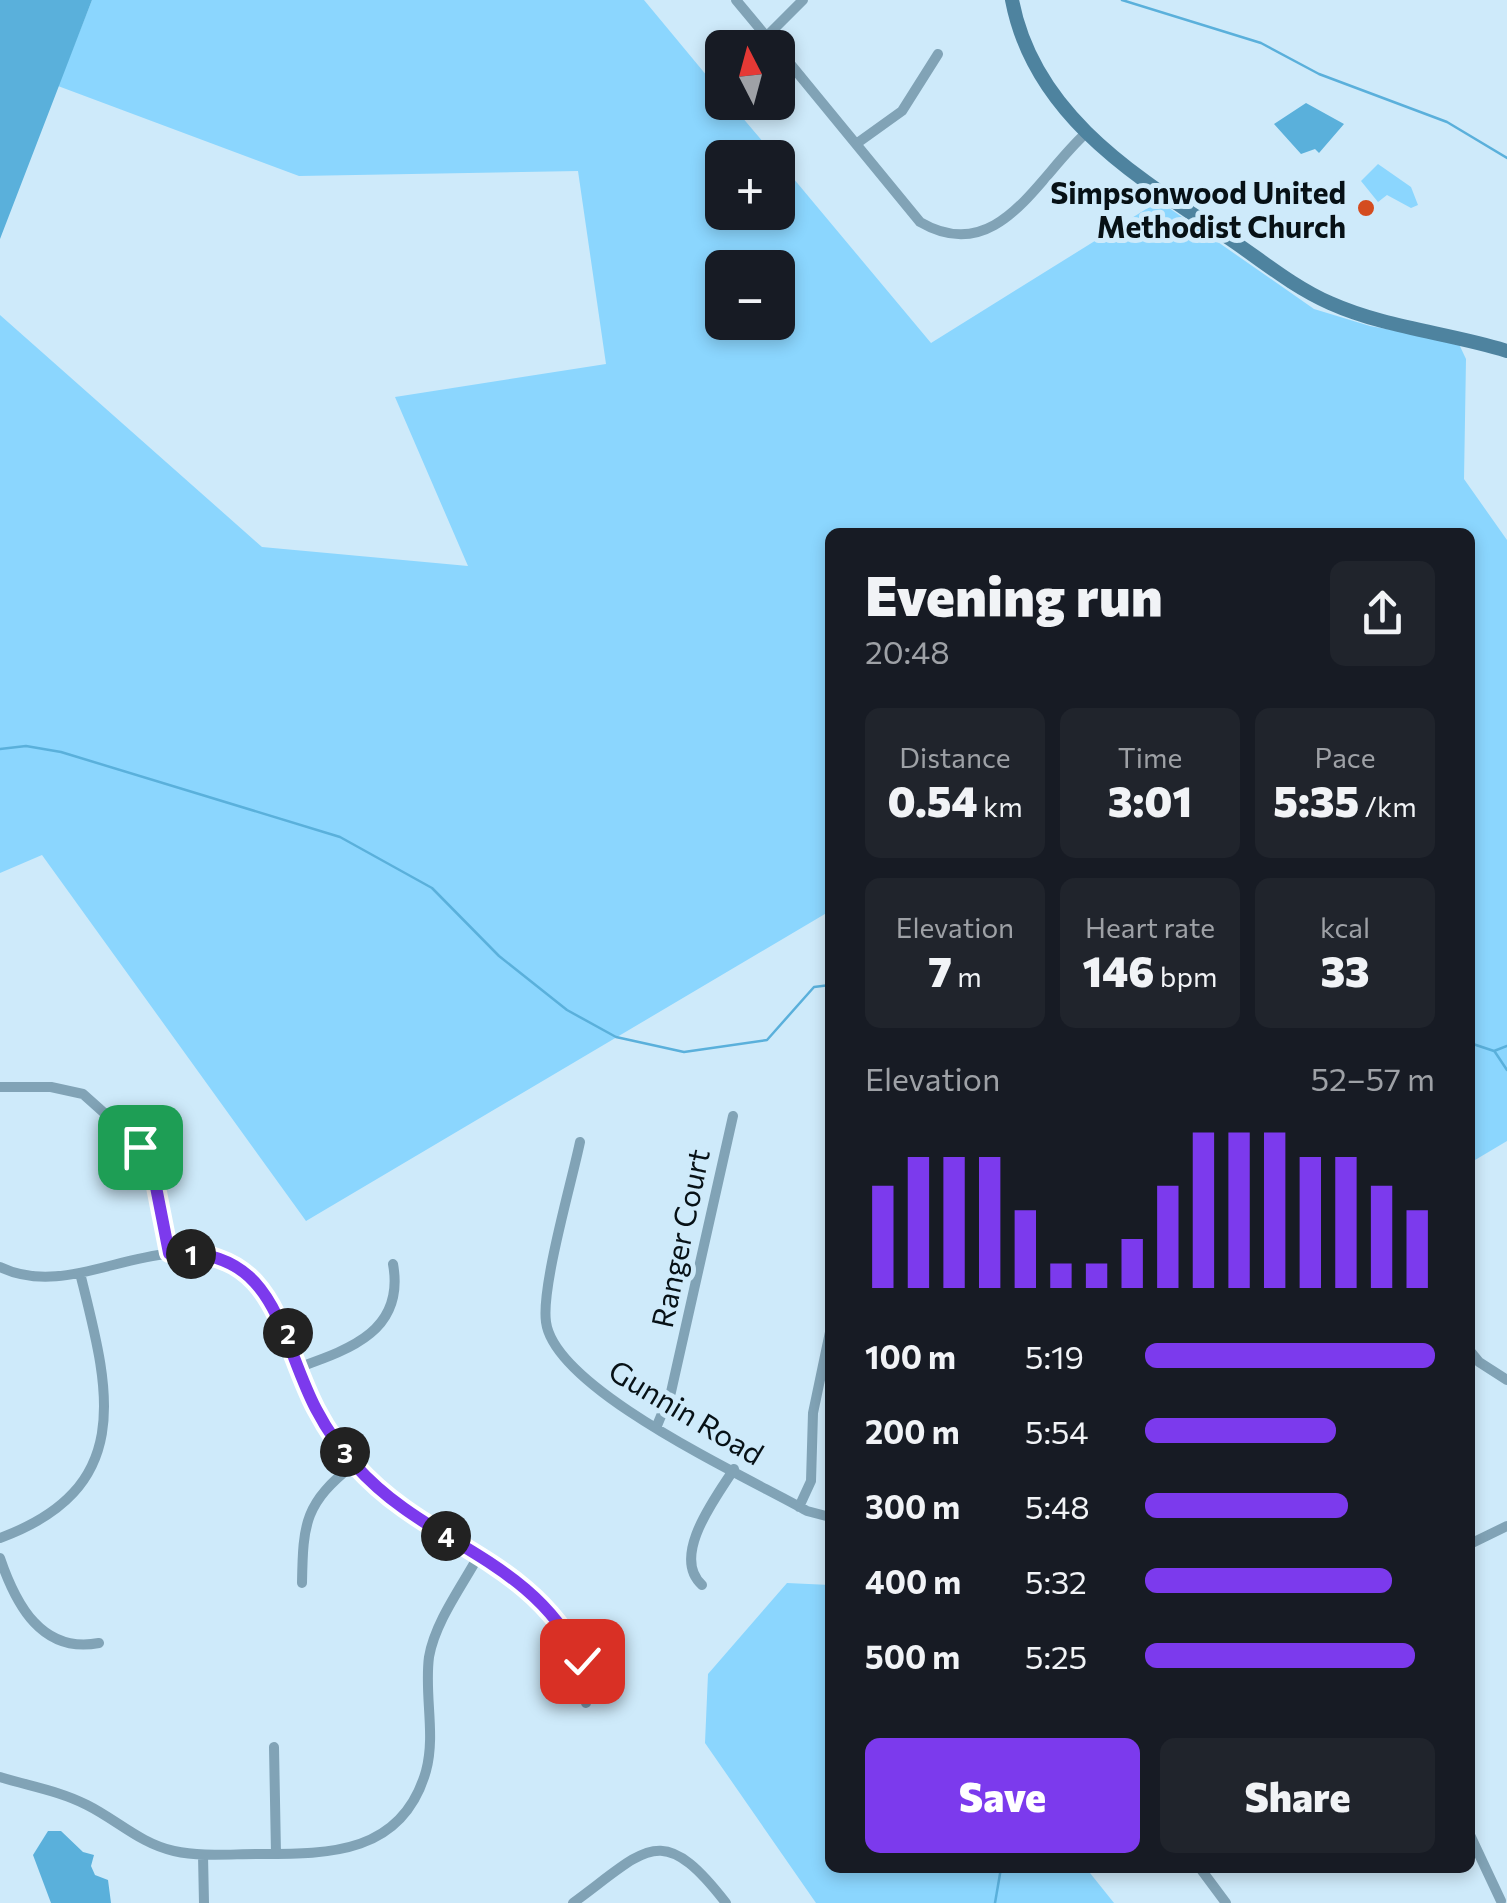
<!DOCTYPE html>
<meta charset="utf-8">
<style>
:root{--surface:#171b24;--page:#20242c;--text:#f1f3f6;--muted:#9ea1a6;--accent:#7c3aed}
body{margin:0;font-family:Commissioner,sans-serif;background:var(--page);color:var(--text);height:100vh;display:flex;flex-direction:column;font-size:38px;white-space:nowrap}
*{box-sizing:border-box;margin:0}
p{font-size:32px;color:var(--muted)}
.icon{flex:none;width:55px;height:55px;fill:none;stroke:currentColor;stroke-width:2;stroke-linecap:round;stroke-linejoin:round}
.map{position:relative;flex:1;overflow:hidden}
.drawer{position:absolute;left:825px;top:528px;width:650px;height:1345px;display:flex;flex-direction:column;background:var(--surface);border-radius:15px;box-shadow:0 5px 15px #0003}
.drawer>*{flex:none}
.needle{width:65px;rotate:354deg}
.controls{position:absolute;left:705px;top:30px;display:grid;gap:20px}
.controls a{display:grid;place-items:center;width:90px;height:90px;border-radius:15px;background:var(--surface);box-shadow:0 5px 15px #0003;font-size:50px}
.pin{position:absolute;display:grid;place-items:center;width:85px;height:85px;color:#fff;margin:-42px;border-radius:20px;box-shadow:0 5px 15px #0006}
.km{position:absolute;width:50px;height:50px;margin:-25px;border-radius:50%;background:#222;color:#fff;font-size:28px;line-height:50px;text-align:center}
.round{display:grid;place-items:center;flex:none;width:105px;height:105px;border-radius:15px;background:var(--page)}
.overview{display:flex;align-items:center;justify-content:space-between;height:170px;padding:0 40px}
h1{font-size:55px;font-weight:800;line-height:75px}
.stats{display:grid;grid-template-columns:repeat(3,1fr);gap:15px;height:170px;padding:10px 40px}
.stats div{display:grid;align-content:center;border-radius:15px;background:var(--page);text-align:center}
.stats b{font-size:42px;font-weight:800}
.stats small{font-size:28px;font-weight:400}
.stats p{font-size:28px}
.chart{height:280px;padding:20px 40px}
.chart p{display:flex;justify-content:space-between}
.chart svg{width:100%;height:180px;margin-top:10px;stroke:var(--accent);stroke-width:6}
.action{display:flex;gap:20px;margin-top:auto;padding:20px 40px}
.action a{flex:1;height:115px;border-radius:15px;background:var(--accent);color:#fff;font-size:40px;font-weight:800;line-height:115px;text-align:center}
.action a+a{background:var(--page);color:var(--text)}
ul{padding:0 40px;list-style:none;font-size:32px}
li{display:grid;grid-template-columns:160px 120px 1fr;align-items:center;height:75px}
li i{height:25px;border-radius:12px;background:var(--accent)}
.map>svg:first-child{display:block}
</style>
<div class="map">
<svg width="1507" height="1903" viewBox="0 0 1507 1903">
<rect width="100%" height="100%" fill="#ceeafa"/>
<path fill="#8bd6fe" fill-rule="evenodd" d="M 92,0 L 644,0 L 722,94 L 722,102 L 730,103 L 776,157 L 722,158 L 722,212 L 778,212 L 778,160 L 931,343 L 1159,201 L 1314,309 L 1370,326 L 1458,342 L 1466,359 L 1464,479 L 1507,540 L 1507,1141 L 1470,1163 L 1470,532 L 830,532 L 830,911 L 306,1221 L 42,855 L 0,873 L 0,315 L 262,547 L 468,566 L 395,397 L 606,364 L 578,171 L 299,176 L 58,86 ZM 722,268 L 778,268 L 778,322 L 722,322 Z
M 1378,164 L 1411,187 L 1418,205 L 1411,208 L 1387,195 L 1378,202 L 1361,181 Z
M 787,1583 L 830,1585 L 830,1868 L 1086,1868 L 1114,1903 L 816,1903 L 705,1743 L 708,1674 Z"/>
<path fill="#5ab0db" d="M 0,0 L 92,0 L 0,239 Z
M 1306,103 L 1344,124 L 1319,153 L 1315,149 L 1301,154 L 1274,124 Z
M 48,1831 L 61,1831 L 83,1852 L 94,1855 L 91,1866 L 95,1875 L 108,1880 L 111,1903 L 51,1903 L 33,1855 Z"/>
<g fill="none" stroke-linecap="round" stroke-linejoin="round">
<path stroke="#5ab0db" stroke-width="2.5" d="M 1122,0 L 1261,43 L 1319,74 L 1447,122 L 1507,158
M 0,749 L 26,746 L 61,752 L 340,837 L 432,888 L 499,956 L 567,1010 L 616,1037 L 684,1052 L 767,1040 L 814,987 L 830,985
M 1470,1043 L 1494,1051 L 1507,1046
M 1495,1052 L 1507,1070
M 995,1903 L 1001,1868"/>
<path stroke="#81a3b6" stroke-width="10" d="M 736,0 L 776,48
M 767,36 L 803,0
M 778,49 L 920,222 C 997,267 1036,179 1085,134
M 856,144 L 902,111 L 938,54
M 0,1087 L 51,1087 L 83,1094 L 139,1144 L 155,1182 L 169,1253
M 580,1142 C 572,1181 541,1287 546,1322 C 555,1390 747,1477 807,1511 L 830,1517
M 0,1267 C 73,1302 151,1229 224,1262 C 294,1294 292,1374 330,1431 C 353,1466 382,1494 415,1518 C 481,1564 595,1603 586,1703
M 1470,1351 L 1479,1362 L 1507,1380
M 300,1367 C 351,1349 405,1330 393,1264
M 656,1428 L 671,1392 L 733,1116
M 799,1507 L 811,1481 L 813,1413 L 830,1332
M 0,1538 C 139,1487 108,1386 80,1273
M 1470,1544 L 1507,1526
M 0,1558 C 16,1605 42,1654 99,1643
M 302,1583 C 303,1522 305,1503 354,1464
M 702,1585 C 670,1556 717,1496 734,1469
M 274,1747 L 276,1854
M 0,1777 C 29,1786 60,1791 87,1805 C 117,1820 141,1844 174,1851 C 201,1857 230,1854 258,1854 C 328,1854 402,1855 426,1771 C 436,1734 424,1695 429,1657 C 435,1622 462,1586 479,1555
M 1470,1835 L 1501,1901
M 203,1855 L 204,1903
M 1200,1868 L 1226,1903
M 573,1903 C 647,1849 661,1819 726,1903"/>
<path stroke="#4e839f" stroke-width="14" d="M 1012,0 C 1034,116 1137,177 1227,237 C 1260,259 1293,287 1330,303 C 1386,328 1449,333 1507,351"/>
</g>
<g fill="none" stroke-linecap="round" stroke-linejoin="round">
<defs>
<path id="route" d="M 140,1147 L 155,1182 L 169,1253 C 277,1246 279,1338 316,1409 C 326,1428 340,1449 355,1465 C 428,1547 529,1555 582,1661"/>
</defs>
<use href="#route" stroke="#fff" stroke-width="20"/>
<use href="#route" stroke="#7c3aed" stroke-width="12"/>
</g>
<circle fill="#d44c1f" stroke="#ceeafa" stroke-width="4" cx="1366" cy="208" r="10"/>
<g text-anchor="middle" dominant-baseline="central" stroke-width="10" stroke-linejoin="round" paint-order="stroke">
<g font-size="30" font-weight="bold" fill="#071116" stroke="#ceeafa" text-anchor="end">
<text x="1346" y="191">Simpsonwood United<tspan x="1346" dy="34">Methodist Church</tspan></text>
</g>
<g font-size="30" fill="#071116" stroke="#ceeafa">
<text transform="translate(679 1238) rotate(-78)">Ranger Court</text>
<text transform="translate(687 1411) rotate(31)">Gunnin Road</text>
</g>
</g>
</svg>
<div class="controls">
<a><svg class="needle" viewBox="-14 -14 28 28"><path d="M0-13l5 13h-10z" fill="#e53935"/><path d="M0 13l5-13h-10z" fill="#9ea1a6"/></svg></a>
<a>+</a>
<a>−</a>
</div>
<div class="pin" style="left:140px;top:1147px;background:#1e9e55"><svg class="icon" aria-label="arrive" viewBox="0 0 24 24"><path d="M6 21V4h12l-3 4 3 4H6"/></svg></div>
<div class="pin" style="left:582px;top:1661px;background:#d93025"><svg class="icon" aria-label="check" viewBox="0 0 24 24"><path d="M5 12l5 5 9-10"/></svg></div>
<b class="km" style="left:191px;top:1254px">1</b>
<b class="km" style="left:288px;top:1333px">2</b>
<b class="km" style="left:345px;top:1452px">3</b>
<b class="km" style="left:446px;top:1536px">4</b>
<section class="drawer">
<div class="overview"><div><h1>Evening run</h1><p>20:48</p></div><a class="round"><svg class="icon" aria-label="share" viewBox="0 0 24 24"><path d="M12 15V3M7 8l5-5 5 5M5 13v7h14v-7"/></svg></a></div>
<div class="stats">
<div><p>Distance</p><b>0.54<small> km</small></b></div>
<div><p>Time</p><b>3:01</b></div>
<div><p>Pace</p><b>5:35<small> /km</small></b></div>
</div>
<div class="stats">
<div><p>Elevation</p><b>7<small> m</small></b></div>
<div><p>Heart rate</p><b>146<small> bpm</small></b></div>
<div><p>kcal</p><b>33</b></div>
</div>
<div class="chart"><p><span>Elevation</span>52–57 m</p>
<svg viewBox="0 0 160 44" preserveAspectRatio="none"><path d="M5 44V19M15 44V12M25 44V12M35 44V12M45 44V25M55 44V38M65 44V38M75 44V32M85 44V19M95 44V6M105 44V6M115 44V6M125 44V12M135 44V12M145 44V19M155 44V25"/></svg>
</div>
<ul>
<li><b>100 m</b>5:19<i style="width:100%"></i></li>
<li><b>200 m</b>5:54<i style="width:66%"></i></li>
<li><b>300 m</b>5:48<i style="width:70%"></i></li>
<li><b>400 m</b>5:32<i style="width:85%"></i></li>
<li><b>500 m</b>5:25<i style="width:93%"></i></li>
</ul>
<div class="action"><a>Save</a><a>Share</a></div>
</section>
</div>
